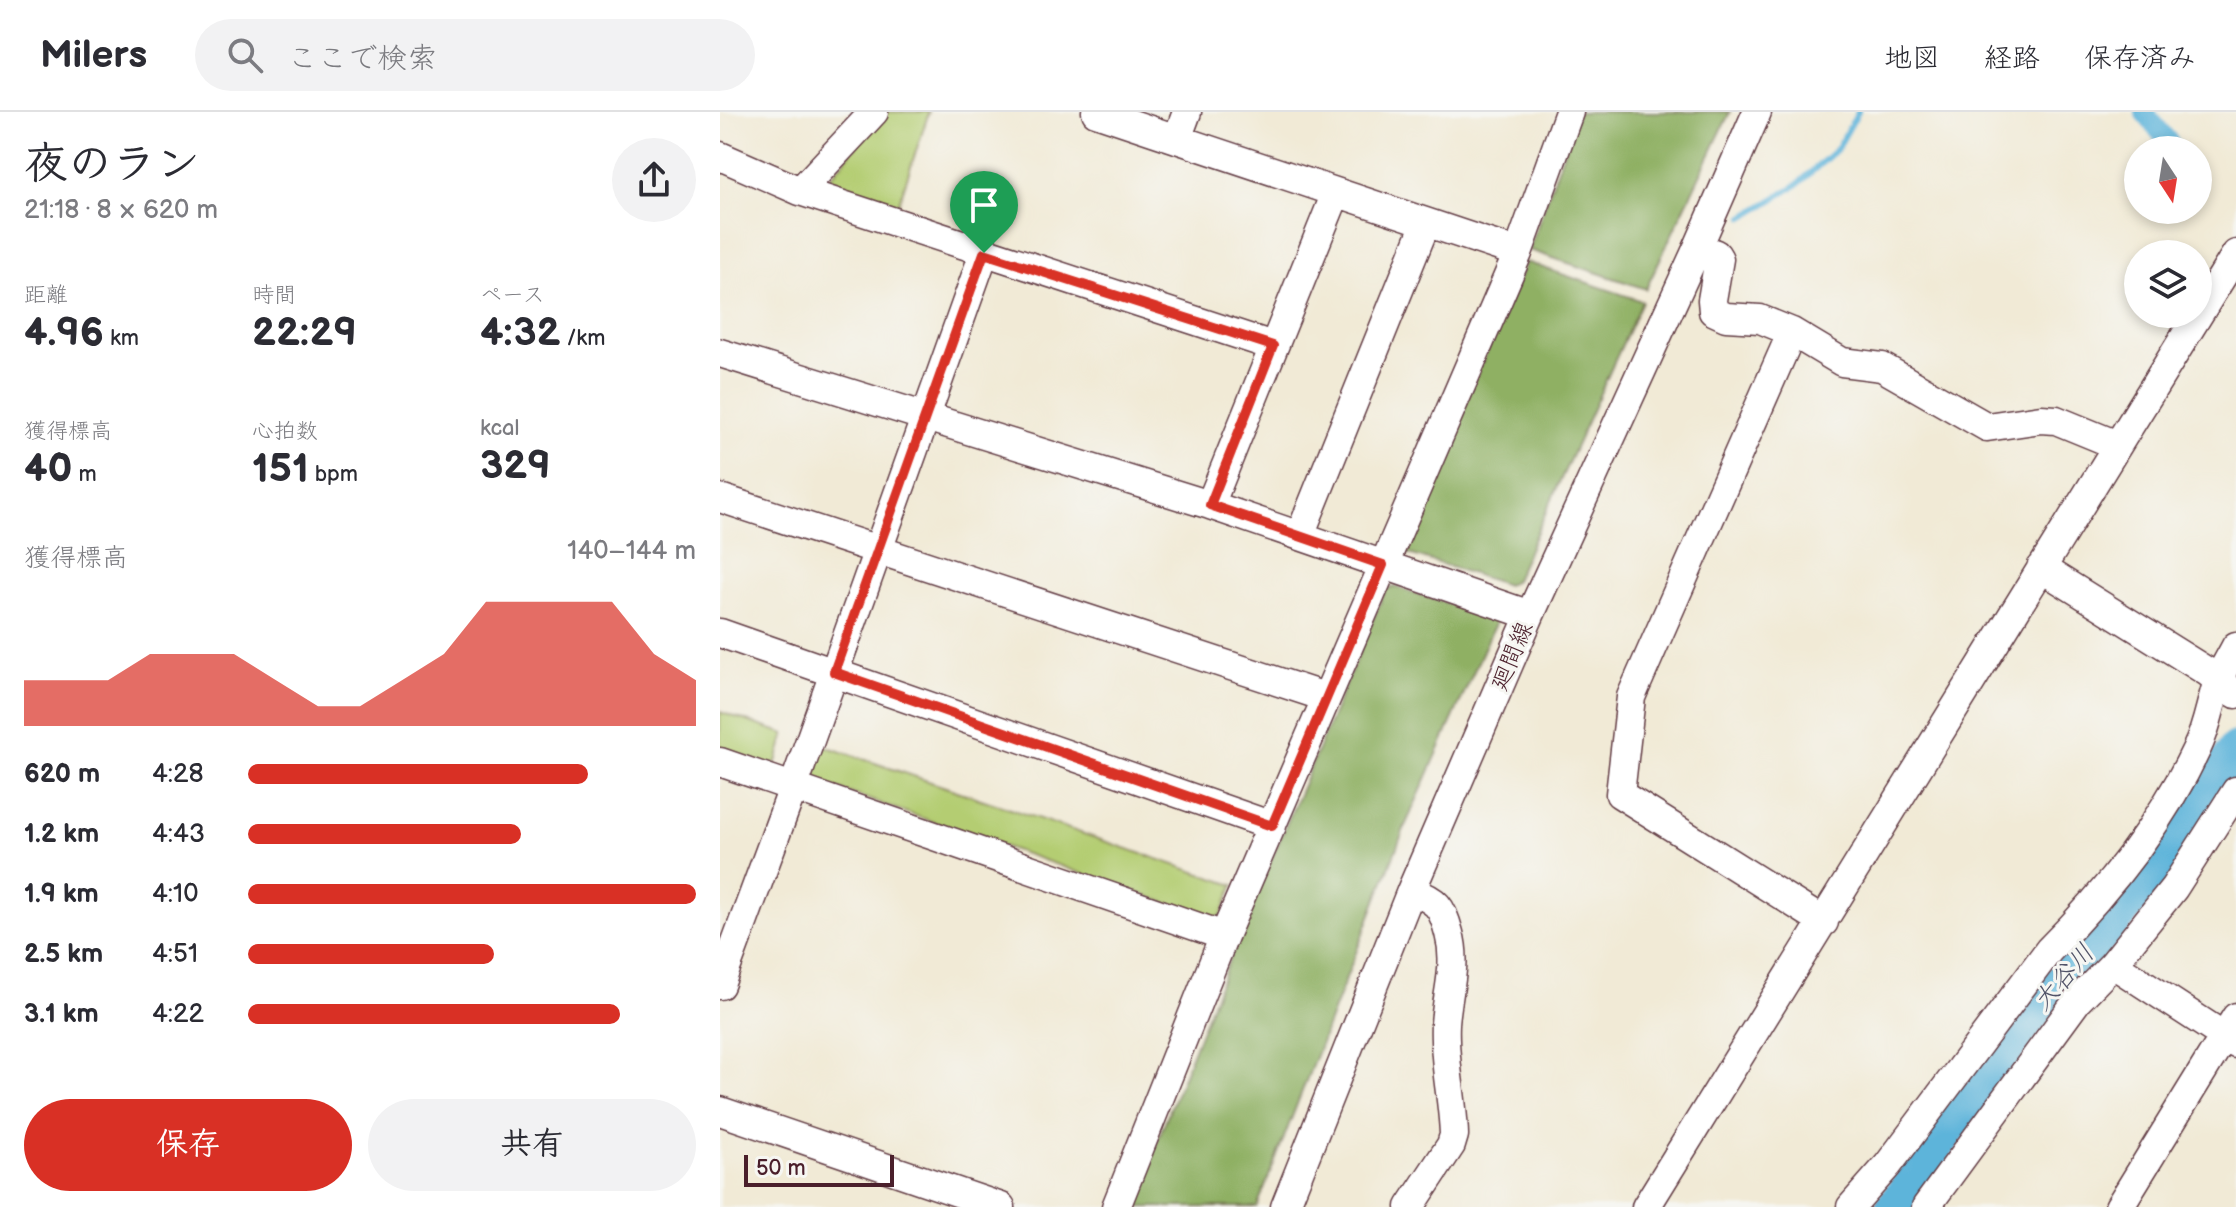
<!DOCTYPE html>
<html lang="ja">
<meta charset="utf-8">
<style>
:root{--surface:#fff;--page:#f2f2f3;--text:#2b2b33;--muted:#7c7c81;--line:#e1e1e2;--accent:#d93025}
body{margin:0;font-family:"Balsamiq Sans","Klee One",sans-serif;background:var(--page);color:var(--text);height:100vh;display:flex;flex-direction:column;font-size:30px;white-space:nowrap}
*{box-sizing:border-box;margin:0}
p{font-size:26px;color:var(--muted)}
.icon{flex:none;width:44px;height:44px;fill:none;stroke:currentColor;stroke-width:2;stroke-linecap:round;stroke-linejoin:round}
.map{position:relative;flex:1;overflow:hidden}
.details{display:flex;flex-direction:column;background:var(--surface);width:720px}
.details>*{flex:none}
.needle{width:52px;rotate:168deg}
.fabs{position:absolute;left:1404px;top:24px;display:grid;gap:16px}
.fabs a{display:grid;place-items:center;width:88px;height:88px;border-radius:50%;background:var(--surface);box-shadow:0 4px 12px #0003;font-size:40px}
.scale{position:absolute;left:24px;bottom:20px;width:150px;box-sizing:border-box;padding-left:8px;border:4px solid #4a1f2b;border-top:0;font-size:22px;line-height:28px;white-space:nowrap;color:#4a1f2b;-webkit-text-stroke:6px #f6f6f2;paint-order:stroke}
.pin{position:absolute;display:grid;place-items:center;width:68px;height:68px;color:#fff;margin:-82px -34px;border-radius:50% 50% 50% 0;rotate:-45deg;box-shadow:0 0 8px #0007}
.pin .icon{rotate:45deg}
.round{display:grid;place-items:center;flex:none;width:84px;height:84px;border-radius:42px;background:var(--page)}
.headline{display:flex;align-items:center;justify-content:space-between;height:136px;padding:0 24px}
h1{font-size:44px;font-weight:700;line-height:60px}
.figures{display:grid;grid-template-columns:repeat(3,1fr);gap:12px;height:136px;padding:8px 24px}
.figures div{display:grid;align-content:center}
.figures b{font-size:40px;font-weight:700}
.figures small{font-size:22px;font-weight:400}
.figures p{font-size:22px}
.chart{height:224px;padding:16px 24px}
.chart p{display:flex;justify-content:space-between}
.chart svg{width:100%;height:144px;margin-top:8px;fill:var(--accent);opacity:.7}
.action{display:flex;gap:16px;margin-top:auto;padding:16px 24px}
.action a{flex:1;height:92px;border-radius:48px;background:var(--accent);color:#fff;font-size:32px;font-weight:700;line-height:92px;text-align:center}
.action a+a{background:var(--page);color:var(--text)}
ul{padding:0 24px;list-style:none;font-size:26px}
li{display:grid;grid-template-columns:128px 96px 1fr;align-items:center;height:60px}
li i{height:20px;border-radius:10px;background:var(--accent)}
header{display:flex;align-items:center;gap:48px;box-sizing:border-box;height:112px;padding:0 40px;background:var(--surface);border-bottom:2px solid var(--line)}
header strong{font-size:38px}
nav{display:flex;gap:44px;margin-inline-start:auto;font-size:28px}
.search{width:560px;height:72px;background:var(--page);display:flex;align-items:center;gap:20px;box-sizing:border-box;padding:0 28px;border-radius:44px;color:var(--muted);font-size:30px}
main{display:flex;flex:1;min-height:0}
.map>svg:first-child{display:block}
</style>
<header>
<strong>Milers</strong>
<div class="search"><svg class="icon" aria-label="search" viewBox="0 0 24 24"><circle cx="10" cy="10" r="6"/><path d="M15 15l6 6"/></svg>ここで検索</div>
<nav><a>地図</a><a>経路</a><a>保存済み</a></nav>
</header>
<main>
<section class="details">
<div class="headline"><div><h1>夜のラン</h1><p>21:18 · 8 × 620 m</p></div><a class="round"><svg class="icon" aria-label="share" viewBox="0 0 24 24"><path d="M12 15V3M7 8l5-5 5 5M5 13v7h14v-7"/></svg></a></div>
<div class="figures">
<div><p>距離</p><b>4.96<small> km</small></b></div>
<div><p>時間</p><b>22:29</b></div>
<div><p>ペース</p><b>4:32<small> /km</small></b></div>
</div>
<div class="figures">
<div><p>獲得標高</p><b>40<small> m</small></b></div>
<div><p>心拍数</p><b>151<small> bpm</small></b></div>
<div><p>kcal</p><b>329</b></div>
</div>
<div class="chart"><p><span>獲得標高</span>140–144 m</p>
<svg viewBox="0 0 160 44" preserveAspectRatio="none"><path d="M0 44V30L10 30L20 30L30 22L40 22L50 22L60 30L70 38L80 38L90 30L100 22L110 6L120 6L130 6L140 6L150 22L160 30V44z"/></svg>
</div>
<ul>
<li><b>620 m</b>4:28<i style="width:76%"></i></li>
<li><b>1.2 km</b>4:43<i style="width:61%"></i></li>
<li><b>1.9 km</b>4:10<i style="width:100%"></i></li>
<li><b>2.5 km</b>4:51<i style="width:55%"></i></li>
<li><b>3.1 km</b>4:22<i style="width:83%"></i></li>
</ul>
<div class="action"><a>保存</a><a>共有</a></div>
</section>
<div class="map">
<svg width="1516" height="1095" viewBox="0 0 1516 1095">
<rect width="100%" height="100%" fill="#f6f6f2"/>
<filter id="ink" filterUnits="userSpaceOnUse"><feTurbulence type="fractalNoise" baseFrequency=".0125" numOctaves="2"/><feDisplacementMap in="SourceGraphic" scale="16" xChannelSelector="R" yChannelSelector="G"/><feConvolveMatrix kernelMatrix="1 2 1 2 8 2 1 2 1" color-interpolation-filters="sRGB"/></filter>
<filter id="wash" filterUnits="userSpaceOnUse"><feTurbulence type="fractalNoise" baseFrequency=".006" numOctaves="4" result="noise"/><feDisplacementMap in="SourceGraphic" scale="32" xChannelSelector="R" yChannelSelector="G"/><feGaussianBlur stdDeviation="1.8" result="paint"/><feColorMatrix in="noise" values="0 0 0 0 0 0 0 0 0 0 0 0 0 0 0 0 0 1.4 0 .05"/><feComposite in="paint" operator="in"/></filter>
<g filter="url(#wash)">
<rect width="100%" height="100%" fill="#f1ead6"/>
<path fill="#b4cd72" stroke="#7f764e" stroke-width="2" d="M 164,0 L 209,0 L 175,102 L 100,78 Z
M 0,600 L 65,622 L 57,650 L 49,654 L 0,637 Z
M 102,633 L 514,773 L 501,804 L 493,807 L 95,669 L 92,661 Z"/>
<path fill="#8fb064" stroke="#6c6848" stroke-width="2" d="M 858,0 L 1010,0 L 926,177 L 809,138 Z
M 806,150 L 922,189 L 795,468 L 787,473 L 686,441 L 683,432 Z
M 675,475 L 777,507 L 686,712 L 537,1095 L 411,1095 L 514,836 L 666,477 Z"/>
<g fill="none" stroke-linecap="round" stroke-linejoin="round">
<path stroke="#5db4da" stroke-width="6" d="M 1024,105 L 1078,72 L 1117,37 L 1138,0"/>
<path stroke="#5db4da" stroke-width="20" d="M 1424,0 L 1455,38"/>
<path stroke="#5db4da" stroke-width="36" d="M 1173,1095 L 1319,894 L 1421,778 L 1516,637"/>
</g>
</g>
<g filter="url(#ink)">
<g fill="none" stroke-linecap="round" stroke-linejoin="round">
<defs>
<path id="minor" d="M 376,0 L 798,141
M 457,27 L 467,0
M 0,44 L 80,79 L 553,234
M 80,79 L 154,0
M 978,135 L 996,142 L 999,147 L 992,188 L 993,199 L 1006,205 L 1040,207 L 1072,220 L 1122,250 L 1162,255 L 1267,315 L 1321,307 L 1336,308 L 1397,333
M 1072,220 L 911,585 L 900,682 L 1104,810
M 0,241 L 490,393 L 810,503
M 0,386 L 605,585
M 490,393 L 616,81
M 580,423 L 706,111
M 1321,456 L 1486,559 L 1516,582
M 0,521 L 552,714
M 0,650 L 504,824
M 1393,852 L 1516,932
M 0,873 L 73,676 L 264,141
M 0,999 L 281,1095
M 396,1095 L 504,824 L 798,141 L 849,0
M 565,1095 L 691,779 L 810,503 L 978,135 L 1037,0
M 690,1095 L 731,1033 L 734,1023 C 733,986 723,949 725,912 C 727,880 738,853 729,821 C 722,794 717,788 691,779
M 926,1095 L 1516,142
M 1131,1095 L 1168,1053 L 1329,838 C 1387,780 1442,710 1477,636 C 1487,616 1490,594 1497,572 C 1501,559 1510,546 1516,534
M 1206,1095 L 1357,889 L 1393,852 L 1454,776 L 1516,679
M 1399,1095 L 1516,905"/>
</defs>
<use href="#minor" stroke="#633d45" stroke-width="31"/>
<use href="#minor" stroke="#fff" stroke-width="28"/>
</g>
</g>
<g fill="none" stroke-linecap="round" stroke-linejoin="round" filter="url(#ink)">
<defs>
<path id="route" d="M 264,141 L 553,234 L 490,393 L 663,453 L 552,714 L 114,560 Z"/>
</defs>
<use href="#route" stroke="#fff" stroke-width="16"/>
<use href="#route" stroke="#d93025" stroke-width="10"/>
</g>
<g text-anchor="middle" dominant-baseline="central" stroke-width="6" stroke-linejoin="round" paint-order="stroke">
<g font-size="24" fill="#4a1f2b" stroke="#f6f6f2">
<text transform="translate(792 544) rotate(-67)">廻間線</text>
</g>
<g font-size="26" font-style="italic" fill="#515368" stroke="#f6f6f2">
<text transform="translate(1344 866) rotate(-49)">大谷川</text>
</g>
</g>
</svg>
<div class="fabs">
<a><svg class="needle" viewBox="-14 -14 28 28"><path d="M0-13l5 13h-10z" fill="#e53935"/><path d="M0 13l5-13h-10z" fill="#7c7c81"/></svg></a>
<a><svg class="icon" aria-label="layers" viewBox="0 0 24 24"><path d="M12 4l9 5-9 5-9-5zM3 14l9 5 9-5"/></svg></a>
</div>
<div class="scale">50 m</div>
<div class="pin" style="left:264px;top:141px;background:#1e9e55"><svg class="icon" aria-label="arrive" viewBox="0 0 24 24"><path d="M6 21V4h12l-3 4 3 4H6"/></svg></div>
</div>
</main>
